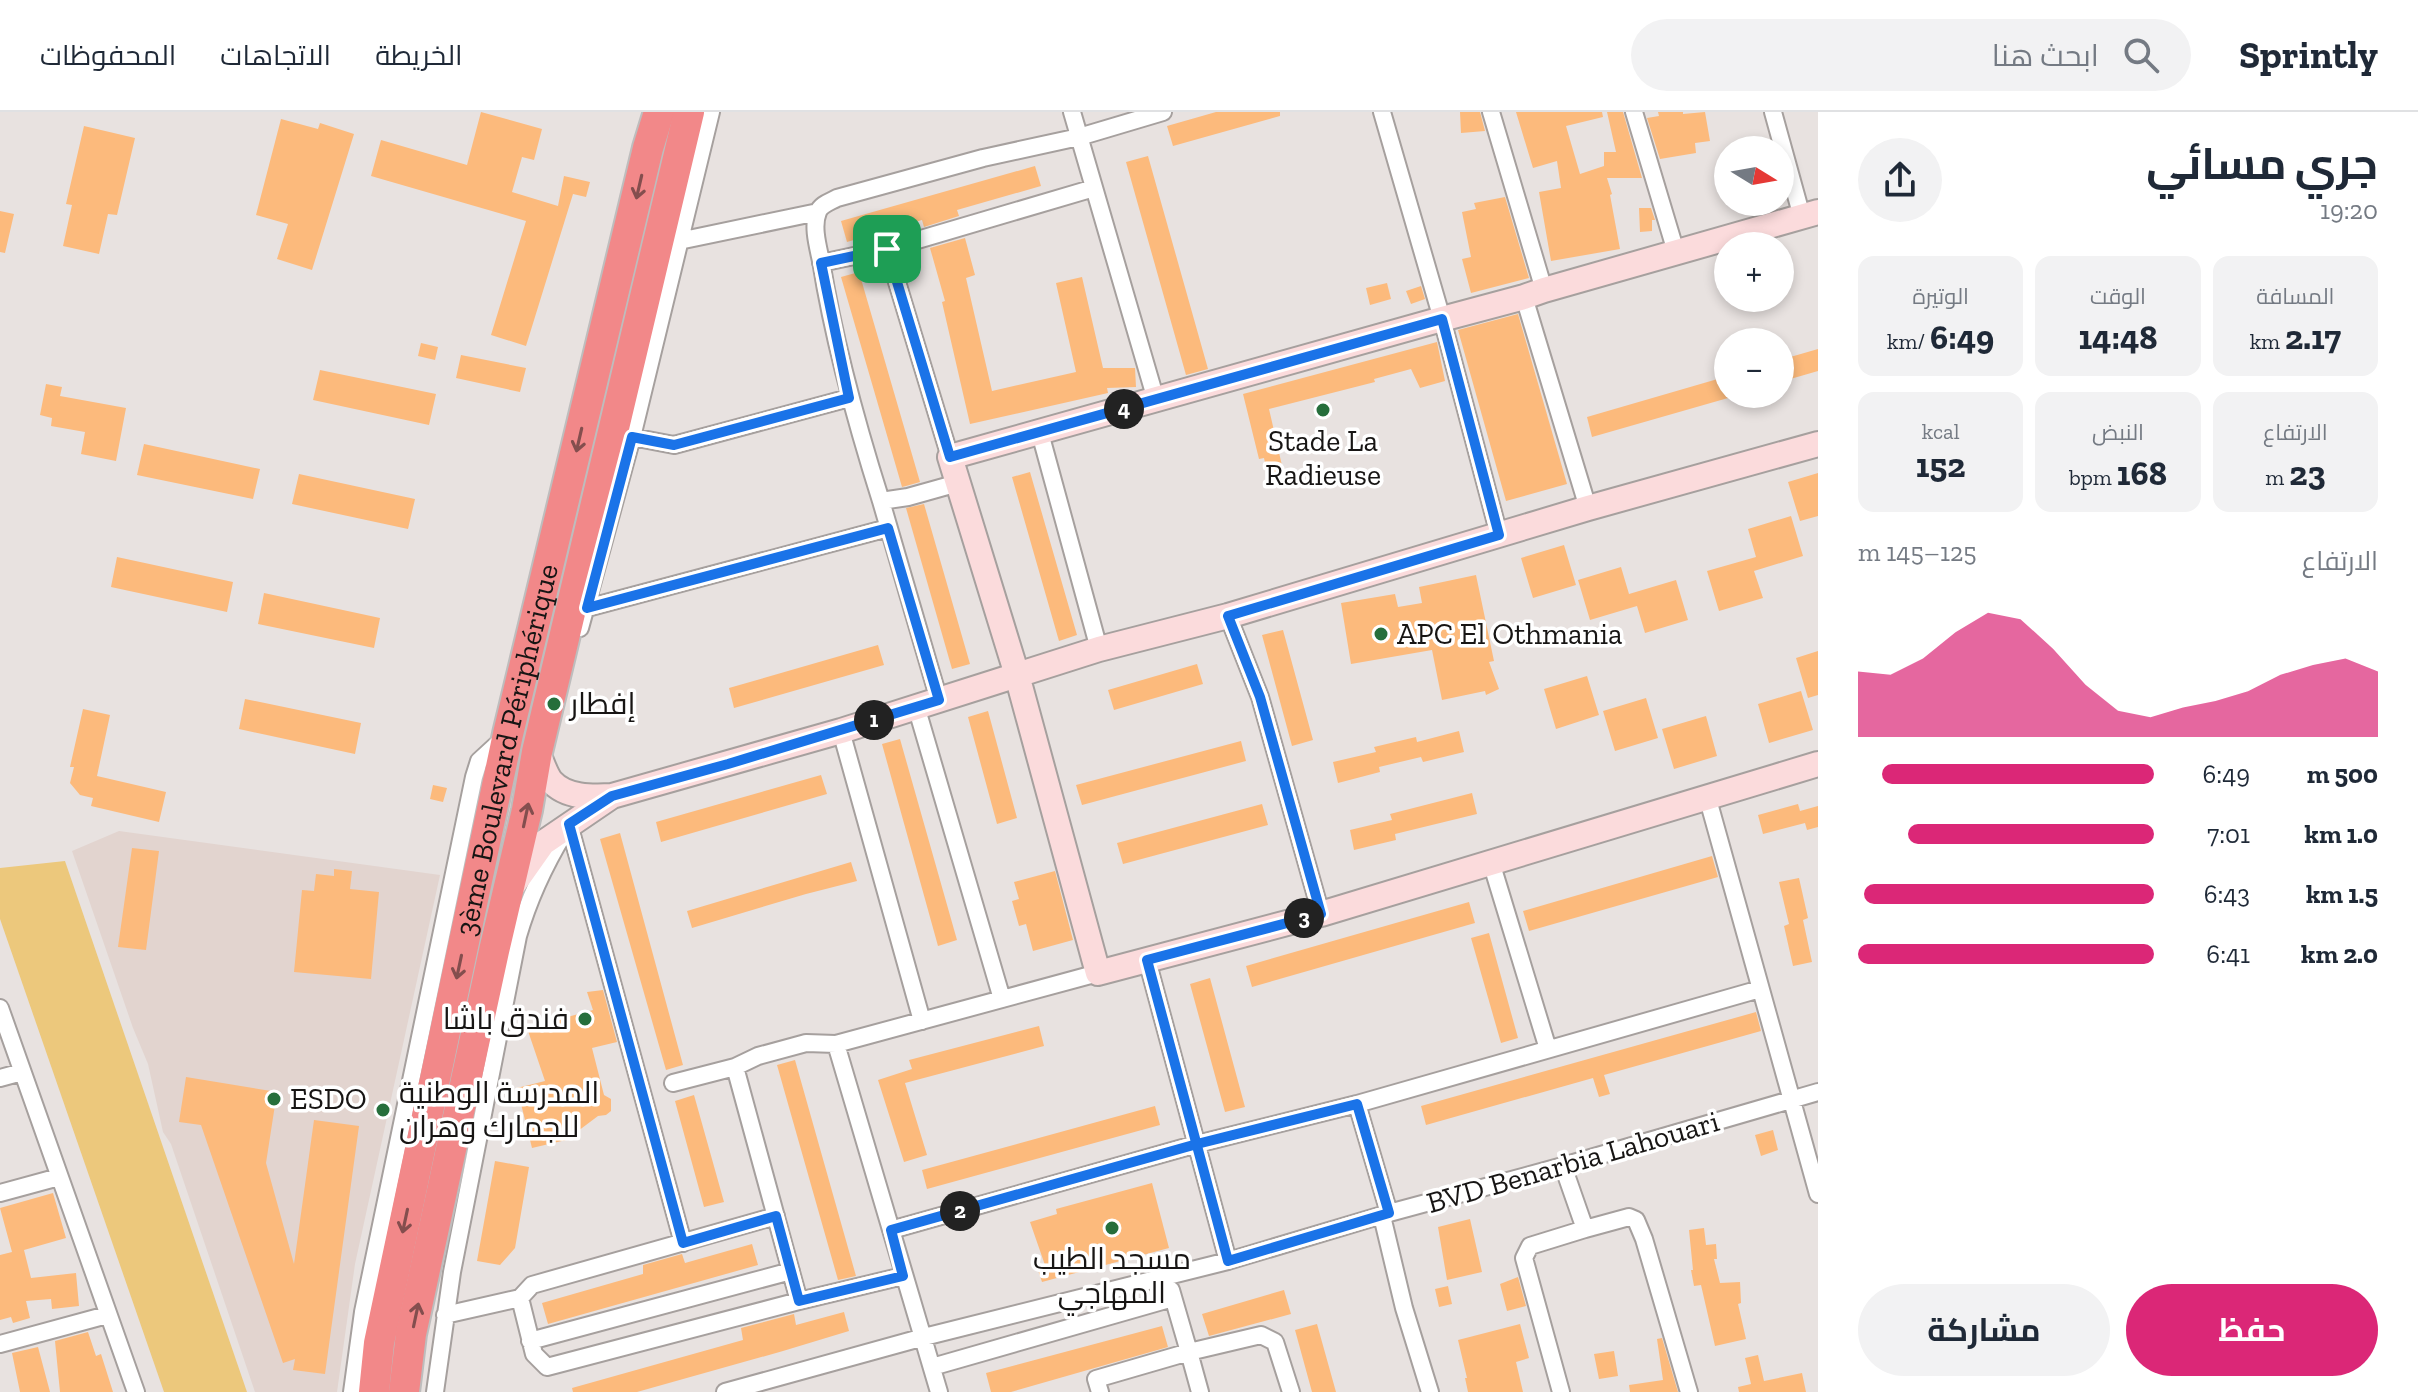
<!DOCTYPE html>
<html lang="ar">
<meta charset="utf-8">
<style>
:root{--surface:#fff;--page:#f2f2f3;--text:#1f2937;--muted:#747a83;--line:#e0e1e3;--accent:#db2777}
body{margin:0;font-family:"Zilla Slab",Cairo,serif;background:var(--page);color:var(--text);direction:rtl;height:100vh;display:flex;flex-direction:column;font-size:30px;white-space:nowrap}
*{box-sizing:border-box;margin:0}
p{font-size:26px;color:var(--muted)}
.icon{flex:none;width:44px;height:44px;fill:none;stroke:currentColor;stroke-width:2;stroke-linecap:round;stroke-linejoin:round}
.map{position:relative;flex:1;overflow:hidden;direction:ltr}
.drawer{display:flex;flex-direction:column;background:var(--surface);width:600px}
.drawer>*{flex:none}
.needle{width:52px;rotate:101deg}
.controls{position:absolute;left:1714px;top:24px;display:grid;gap:16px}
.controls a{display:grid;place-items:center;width:80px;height:80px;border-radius:50%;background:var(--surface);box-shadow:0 4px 12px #0003;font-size:40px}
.pin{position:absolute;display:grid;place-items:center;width:68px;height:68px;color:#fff;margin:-34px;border-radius:16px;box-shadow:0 4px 12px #0006}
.km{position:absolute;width:40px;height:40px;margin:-20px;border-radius:50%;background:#222;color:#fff;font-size:22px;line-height:40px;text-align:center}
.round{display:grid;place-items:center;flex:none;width:84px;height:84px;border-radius:42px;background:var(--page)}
.headline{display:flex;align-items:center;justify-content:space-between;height:136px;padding:0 40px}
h1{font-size:44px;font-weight:700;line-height:60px}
.figures{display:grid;grid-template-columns:repeat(3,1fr);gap:12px;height:136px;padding:8px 40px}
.figures div{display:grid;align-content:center;border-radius:16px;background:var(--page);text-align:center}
.figures b{font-size:34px;font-weight:700}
.figures small{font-size:22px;font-weight:400}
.figures p{font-size:22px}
.chart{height:224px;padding:16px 40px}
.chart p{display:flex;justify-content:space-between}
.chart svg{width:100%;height:144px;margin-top:8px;fill:var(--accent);opacity:.7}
.primary-button{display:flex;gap:16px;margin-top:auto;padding:16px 40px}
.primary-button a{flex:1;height:92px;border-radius:48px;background:var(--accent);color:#fff;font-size:32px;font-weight:700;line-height:92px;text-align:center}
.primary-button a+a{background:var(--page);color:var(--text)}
ul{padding:0 40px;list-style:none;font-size:26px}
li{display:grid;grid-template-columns:128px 96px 1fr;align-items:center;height:60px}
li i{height:20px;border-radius:10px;background:var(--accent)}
header{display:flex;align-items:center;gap:48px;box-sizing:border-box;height:112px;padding:0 40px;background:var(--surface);border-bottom:2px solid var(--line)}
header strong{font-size:38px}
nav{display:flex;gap:44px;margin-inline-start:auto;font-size:28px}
.search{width:560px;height:72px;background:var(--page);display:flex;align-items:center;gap:20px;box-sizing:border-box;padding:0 28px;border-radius:44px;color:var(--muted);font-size:30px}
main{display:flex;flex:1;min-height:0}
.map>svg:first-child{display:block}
</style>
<header>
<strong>Sprintly</strong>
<div class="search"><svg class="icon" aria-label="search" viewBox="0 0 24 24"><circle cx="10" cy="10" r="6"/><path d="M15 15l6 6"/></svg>ابحث هنا</div>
<nav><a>الخريطة</a><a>الاتجاهات</a><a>المحفوظات</a></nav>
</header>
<main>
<section class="drawer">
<div class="headline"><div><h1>جري مسائي</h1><p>19:20</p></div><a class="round"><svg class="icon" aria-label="share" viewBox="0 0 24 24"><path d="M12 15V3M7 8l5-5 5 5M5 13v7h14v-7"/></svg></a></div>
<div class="figures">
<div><p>المسافة</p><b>2.17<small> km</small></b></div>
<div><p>الوقت</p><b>14:48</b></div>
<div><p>الوتيرة</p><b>6:49<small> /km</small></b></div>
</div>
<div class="figures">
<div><p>الارتفاع</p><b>23<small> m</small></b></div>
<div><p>النبض</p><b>168<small> bpm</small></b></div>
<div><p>kcal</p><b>152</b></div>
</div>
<div class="chart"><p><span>الارتفاع</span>125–145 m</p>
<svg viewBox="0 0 160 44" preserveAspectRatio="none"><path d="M0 44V24L10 25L20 20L30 12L40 6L50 8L60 17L70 28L80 36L90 38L100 35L110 33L120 30L130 25L140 22L150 20L160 24V44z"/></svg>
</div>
<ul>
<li><b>500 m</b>6:49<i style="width:92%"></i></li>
<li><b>1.0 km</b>7:01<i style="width:83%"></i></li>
<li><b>1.5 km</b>6:43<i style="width:98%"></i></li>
<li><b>2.0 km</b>6:41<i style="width:100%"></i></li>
</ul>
<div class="primary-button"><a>حفظ</a><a>مشاركة</a></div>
</section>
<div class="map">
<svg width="1818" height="1280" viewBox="0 0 1818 1280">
<rect width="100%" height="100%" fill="#e8e2e0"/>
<path fill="#e2d4cf" d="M 119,719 L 440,763 L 355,1152 L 337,1280 L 255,1280 L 171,1032 L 163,1020 L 148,952 L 133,916 L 72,739 Z"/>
<path fill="#ecc87c" d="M 65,749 L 247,1280 L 164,1280 L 0,807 L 0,756 Z"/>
<path fill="#fcba7c" d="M 481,0 L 542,17 L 534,48 L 522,45 L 512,80 L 558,94 L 564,64 L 590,70 L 586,85 L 573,82 L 526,234 L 491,223 L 526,109 L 371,64 L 381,28 L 467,53 Z
M 1216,0 L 1280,0 L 1280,4 L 1173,34 L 1167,14 Z
M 1460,0 L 1480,0 L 1485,19 L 1461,21 Z
M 1516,0 L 1602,0 L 1603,5 L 1566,14 L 1580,62 L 1604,54 L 1604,40 L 1616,40 L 1607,0 L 1623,0 L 1642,66 L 1607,66 L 1612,82 L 1610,83 L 1620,137 L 1551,149 L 1539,80 L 1561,76 L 1557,49 L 1533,56 Z
M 1658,0 L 1683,0 L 1683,2 L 1705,0 L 1710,29 L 1695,31 L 1696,41 L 1660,47 L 1647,6 L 1659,4 Z
M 281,7 L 318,17 L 320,11 L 354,22 L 312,158 L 277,147 L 288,112 L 256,103 Z
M 84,14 L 135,26 L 117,103 L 108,102 L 99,142 L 63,134 L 72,93 L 66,92 Z
M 1148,44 L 1208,257 L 1186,263 L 1126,50 Z
M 1035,54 L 1041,74 L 957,98 L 959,104 L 924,115 L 922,108 L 847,130 L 841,109 Z
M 1505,85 L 1529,166 L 1471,181 L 1462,147 L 1471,145 L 1462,100 L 1476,97 L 1474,91 Z
M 1639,96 L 1651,96 L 1655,108 L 1652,108 L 1652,119 L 1640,120 Z
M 0,99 L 14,102 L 5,141 L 0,140 Z
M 965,126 L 975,163 L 966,166 L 992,279 L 1076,260 L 1056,171 L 1082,165 L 1103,256 L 1135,256 L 1136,275 L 1107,276 L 1108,281 L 970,312 L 942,190 L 945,189 L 930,136 Z
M 859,160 L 920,370 L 906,374 L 902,375 L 841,165 Z
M 1387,171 L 1391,187 L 1370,193 L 1366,176 Z
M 1421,174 L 1425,187 L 1411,192 L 1406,179 Z
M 1518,202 L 1567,372 L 1506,389 L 1458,218 Z
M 1437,230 L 1445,269 L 1420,276 L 1411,257 L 1374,267 L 1375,270 L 1269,297 L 1286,371 L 1270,374 L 1264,346 L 1259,347 L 1243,282 Z
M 421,231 L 438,235 L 435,248 L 418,244 Z
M 1818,237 L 1818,259 L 1780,270 L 1780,248 Z
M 461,243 L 526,256 L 520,280 L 456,266 Z
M 320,258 L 436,282 L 429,313 L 313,288 Z
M 1728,264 L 1728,286 L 1592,325 L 1587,305 Z
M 46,272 L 62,275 L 60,284 L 126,296 L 116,349 L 81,342 L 85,320 L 51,314 L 52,306 L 40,303 Z
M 144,332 L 260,357 L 253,387 L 137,363 Z
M 1030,360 L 1077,523 L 1059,529 L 1012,365 Z
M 1818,361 L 1818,404 L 1800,409 L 1788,370 Z
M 299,362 L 415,387 L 408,417 L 292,392 Z
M 924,392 L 970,552 L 952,557 L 906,396 Z
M 1791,404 L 1803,444 L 1754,459 L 1763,486 L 1719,499 L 1707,459 L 1756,445 L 1748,417 Z
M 1564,433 L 1576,473 L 1533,486 L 1521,446 Z
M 117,445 L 233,470 L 227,500 L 111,475 Z
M 1621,455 L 1629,482 L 1676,468 L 1688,508 L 1645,521 L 1637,494 L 1590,508 L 1578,468 Z
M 1476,463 L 1494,549 L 1489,550 L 1499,577 L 1486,583 L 1485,579 L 1442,588 L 1432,538 L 1351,552 L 1341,491 L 1395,482 L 1398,495 L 1422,491 L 1419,475 Z
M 264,481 L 380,506 L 374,536 L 258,512 Z
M 1283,518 L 1313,628 L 1292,634 L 1262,523 Z
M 878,533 L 884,553 L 734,596 L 729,576 Z
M 1818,539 L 1818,583 L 1808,586 L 1796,546 Z
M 1197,552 L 1203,572 L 1114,598 L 1108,578 Z
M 1587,564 L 1599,603 L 1556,617 L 1544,577 Z
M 1801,579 L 1813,618 L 1769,631 L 1758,592 Z
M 1646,586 L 1658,626 L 1615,639 L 1603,599 Z
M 245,587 L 361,611 L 355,642 L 239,617 Z
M 83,597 L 110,603 L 97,664 L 166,680 L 159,710 L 91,694 L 93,686 L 80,683 L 70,671 L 74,655 L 70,655 Z
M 988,599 L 1017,706 L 997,712 L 968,605 Z
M 1706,604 L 1717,644 L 1674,657 L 1662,617 Z
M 1459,619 L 1464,640 L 1423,650 L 1421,645 L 1379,655 L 1380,660 L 1338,671 L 1333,650 L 1376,640 L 1374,635 L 1416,625 L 1417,630 Z
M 900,627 L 957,828 L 938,834 L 882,632 Z
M 1241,629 L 1246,649 L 1082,693 L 1076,673 Z
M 821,663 L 827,682 L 661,730 L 656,710 Z
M 433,673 L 447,676 L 443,690 L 430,687 Z
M 1472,681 L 1477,702 L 1395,722 L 1396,728 L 1354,738 L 1350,718 L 1392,708 L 1390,702 Z
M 1262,692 L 1268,713 L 1123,752 L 1117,731 Z
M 1798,692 L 1800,699 L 1818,694 L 1818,715 L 1807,718 L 1805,711 L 1763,722 L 1758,703 Z
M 620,721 L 683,953 L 666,958 L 600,727 Z
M 132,736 L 159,739 L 146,838 L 118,835 Z
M 1712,744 L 1718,765 L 1529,819 L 1523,799 Z
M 851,750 L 857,769 L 806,782 L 692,816 L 687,799 Z
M 334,757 L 352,759 L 350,777 L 379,780 L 371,867 L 294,860 L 302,778 L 314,779 L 316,762 L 334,764 Z
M 1055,759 L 1073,828 L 1033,839 L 1026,812 L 1019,814 L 1012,789 L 1019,787 L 1014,770 Z
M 1799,766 L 1808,806 L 1803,808 L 1812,850 L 1793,854 L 1784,814 L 1789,812 L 1779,770 Z
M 1469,790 L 1475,811 L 1252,875 L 1246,854 Z
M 1489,821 L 1518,926 L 1501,931 L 1471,826 Z
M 1210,866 L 1245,995 L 1225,1000 L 1190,872 Z
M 603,878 L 617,930 L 592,936 L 604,983 L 611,987 L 611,999 L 606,1003 L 598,1004 L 566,1028 L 532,1036 L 517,976 L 545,969 L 527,916 L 593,898 L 587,880 Z
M 1756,900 L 1761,919 L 1604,963 L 1610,982 L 1599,985 L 1593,966 L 1426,1013 L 1421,994 Z
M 1039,914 L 1044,934 L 905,971 L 927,1043 L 904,1050 L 878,968 L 912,957 L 909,948 Z
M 795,948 L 856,1164 L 838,1168 L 777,953 Z
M 186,965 L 277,980 L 266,1051 L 294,1152 L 314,1008 L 359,1014 L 325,1262 L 293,1258 L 295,1247 L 283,1251 L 201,1013 L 179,1010 Z
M 694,983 L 724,1090 L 704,1095 L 675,989 Z
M 1155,994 L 1160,1013 L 927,1077 L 922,1058 Z
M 1773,1018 L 1778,1038 L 1761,1044 L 1755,1023 Z
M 495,1049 L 529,1055 L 515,1136 L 500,1153 L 477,1149 Z
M 1152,1071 L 1169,1136 L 1042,1170 L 1038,1158 L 1046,1156 L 1030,1110 L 1057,1102 L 1056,1097 Z
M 53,1081 L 66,1126 L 24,1138 L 31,1166 L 76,1161 L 79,1194 L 52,1197 L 51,1187 L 26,1189 L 30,1206 L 13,1211 L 11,1205 L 0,1208 L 0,1143 L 12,1140 L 0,1096 Z
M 1470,1107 L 1482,1160 L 1447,1168 L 1438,1115 Z
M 1704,1116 L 1706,1133 L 1716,1132 L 1717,1147 L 1714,1147 L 1720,1171 L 1740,1170 L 1741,1191 L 1738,1192 L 1746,1227 L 1715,1234 L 1701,1173 L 1694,1174 L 1691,1158 L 1693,1158 L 1689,1118 Z
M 752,1132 L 758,1153 L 548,1212 L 542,1191 L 643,1162 L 643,1153 L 682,1142 L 685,1151 Z
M 1518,1165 L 1526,1194 L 1507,1199 L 1500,1172 Z
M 1448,1174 L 1452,1192 L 1439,1195 L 1435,1177 Z
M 1284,1178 L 1291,1202 L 1209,1224 L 1202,1202 Z
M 844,1200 L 849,1219 L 783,1239 L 637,1280 L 573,1280 L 572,1276 L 743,1228 L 741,1216 L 794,1202 L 796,1213 Z
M 1317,1212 L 1336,1280 L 1312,1280 L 1295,1218 Z
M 1520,1212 L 1529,1246 L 1516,1250 L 1523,1280 L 1468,1280 L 1465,1266 L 1467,1266 L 1458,1228 Z
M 1162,1214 L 1168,1235 L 1011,1280 L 991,1280 L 986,1261 Z
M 88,1220 L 96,1244 L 101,1242 L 113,1280 L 60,1280 L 55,1229 Z
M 1662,1226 L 1678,1280 L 1630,1280 L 1629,1273 L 1663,1268 L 1657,1227 Z
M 38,1235 L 50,1280 L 20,1280 L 12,1241 Z
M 1614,1239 L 1618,1264 L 1599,1267 L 1594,1242 Z
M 1758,1243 L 1764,1269 L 1802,1261 L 1806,1280 L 1739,1280 L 1738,1275 L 1751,1272 L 1745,1246 Z"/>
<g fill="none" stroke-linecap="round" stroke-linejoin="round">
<defs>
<path id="street" d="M 1072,0 L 1156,288
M 1382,0 L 1442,207 L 1499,423
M 1491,0 L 1544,178
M 1634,0 L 1676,140
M 1773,0 L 1802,105
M 679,129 L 818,100
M 821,151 L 887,137
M 1524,185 L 1588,396
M 1040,321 L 1099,537
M 632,325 L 674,333 L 849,286
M 950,345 L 887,137 L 1094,76
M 881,389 C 856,310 834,231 821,149 C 818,135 812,114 818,100 C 821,92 830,90 837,86 L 983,46 L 1079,25 L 1163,0
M 587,496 L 888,416
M 1228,504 L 1260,585 L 1321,802
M 580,516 L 632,325 L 711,0
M 939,588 L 881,389 L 908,385 L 958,371
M 916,594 L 1002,887
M 841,619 L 922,909
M 1707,684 L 1818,1082
M 569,712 L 683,1131
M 1491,750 L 1548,937
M 1147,848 L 1228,1149
M 0,896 L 136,1280
M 836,932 L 939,1280
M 735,955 L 799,1189
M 0,966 L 22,960
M 673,971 L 735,955 L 758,944 L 806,931 L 836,932 L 1098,861
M 1357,992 L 1389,1101
M 0,1081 L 59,1065
M 1382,1104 L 1404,1196 L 1430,1280
M 1585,1117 L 1629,1105 L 1636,1108 L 1644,1127 L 1689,1280
M 891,1118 L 1197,1032 L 1357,992 L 1760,877
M 520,1186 L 532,1173 L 776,1104
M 445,1203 L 520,1186 L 534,1242 L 547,1255 L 799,1189 L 903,1164
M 530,1229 L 791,1159
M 0,1232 L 107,1203
M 932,1255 L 1173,1186
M 352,1280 L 363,1200 L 474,665 L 479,649 L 504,626
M 435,1280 L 452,1160 L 518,824 C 529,786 544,754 564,721
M 725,1280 L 924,1225 L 1228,1149 L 1389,1101 L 1563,1054 L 1818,980
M 1100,1280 L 1096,1267 L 1189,1240 L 1171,1178
M 1200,1280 L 1189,1240 L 1261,1223 L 1275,1230 L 1291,1280
M 1561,1280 L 1524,1146 L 1530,1134 L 1585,1117 L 1563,1054"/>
<path id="secondary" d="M 1818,100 L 1544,178 L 1524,185 L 1442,207 L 950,345 L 1017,563 L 1098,861 L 1321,802 L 1818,652
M 537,640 C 542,649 545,662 551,669 C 566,686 592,685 612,684 L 841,619 L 1099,537 L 1228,504 L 1588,396 L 1818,332
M 512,775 L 543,731 L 612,684"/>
<g id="highway">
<path id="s1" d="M 374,1280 L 379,1231 L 508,622 L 648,36 L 659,0"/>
<path d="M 404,1280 L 411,1222 L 494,839 L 527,698 L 537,640 L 689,0"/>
</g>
</defs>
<use href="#street" stroke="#a6a09e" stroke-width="20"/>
<use href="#secondary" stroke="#a6a09e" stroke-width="28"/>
<use href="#highway" stroke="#bebdbd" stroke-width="34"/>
<use href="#street" stroke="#fff" stroke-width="16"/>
<use href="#secondary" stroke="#fbdbdc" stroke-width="24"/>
<use href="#highway" stroke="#f28889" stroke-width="30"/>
</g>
<defs><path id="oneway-shaft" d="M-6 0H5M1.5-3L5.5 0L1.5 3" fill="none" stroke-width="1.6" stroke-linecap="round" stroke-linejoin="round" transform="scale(2)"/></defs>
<g stroke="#844e4e">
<use href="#oneway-shaft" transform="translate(639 75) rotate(103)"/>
<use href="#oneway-shaft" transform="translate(579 328) rotate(103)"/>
<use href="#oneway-shaft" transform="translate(526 703) rotate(-78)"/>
<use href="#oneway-shaft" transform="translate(459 855) rotate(102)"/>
<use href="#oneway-shaft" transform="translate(405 1109) rotate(102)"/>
<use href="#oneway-shaft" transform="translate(416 1203) rotate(-78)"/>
</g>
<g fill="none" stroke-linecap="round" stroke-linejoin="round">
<defs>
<path id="route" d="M 887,137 L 821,151 L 849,286 L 674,333 L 632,325 L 587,496 L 888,416 L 939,588 L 728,652 L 612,684 L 569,712 L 683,1131 L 776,1104 L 799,1189 L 903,1164 L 891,1118 L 1197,1032 L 1357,992 L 1389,1101 L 1228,1149 C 1201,1049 1175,949 1147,848 L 1321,802 L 1260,585 L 1228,504 L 1499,423 L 1442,207 L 950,345 L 887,137"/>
</defs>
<use href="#route" stroke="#fff" stroke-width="16"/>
<use href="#route" stroke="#1a73e8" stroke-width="10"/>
</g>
<g fill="#266e3b" stroke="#fff" stroke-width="3">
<circle cx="1323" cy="298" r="8"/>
<circle cx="1381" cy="522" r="8"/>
<circle cx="554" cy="592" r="8"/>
<circle cx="585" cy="907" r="8"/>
<circle cx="274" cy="987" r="8"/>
<circle cx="383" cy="998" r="8"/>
<circle cx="1112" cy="1116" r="8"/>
</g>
<g text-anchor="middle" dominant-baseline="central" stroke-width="7" stroke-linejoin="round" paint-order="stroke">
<g font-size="30" fill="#171514" stroke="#fff" text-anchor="start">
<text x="1323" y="329" text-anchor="middle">Stade La<tspan x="1323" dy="34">Radieuse</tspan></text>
<text x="1397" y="522">APC El Othmania</text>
<text x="570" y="592">إفطار</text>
<text x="569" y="907" text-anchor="end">فندق باشا</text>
<text x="399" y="981">المدرسة الوطنية<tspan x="399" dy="34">للجمارك وهران</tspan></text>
<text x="290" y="987">ESDO</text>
<text x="1112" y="1147" text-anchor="middle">مسجد الطيب<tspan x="1112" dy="34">المهاجي</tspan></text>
</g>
<g font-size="30" fill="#171514" stroke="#fff">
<text stroke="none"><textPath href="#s1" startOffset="656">3ème Boulevard Périphérique</textPath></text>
<text transform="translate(1573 1050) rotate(-16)">BVD Benarbia Lahouari</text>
</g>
</g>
</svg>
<div class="controls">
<a><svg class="needle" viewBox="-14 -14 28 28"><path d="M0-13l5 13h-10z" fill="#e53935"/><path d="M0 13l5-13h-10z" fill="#747a83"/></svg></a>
<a>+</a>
<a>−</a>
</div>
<div class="pin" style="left:887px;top:137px;background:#1e9e55"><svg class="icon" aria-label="arrive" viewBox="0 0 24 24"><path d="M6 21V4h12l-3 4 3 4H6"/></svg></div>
<b class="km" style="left:874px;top:608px">1</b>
<b class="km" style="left:960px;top:1099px">2</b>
<b class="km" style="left:1304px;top:806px">3</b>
<b class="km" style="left:1124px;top:297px">4</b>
</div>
</main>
